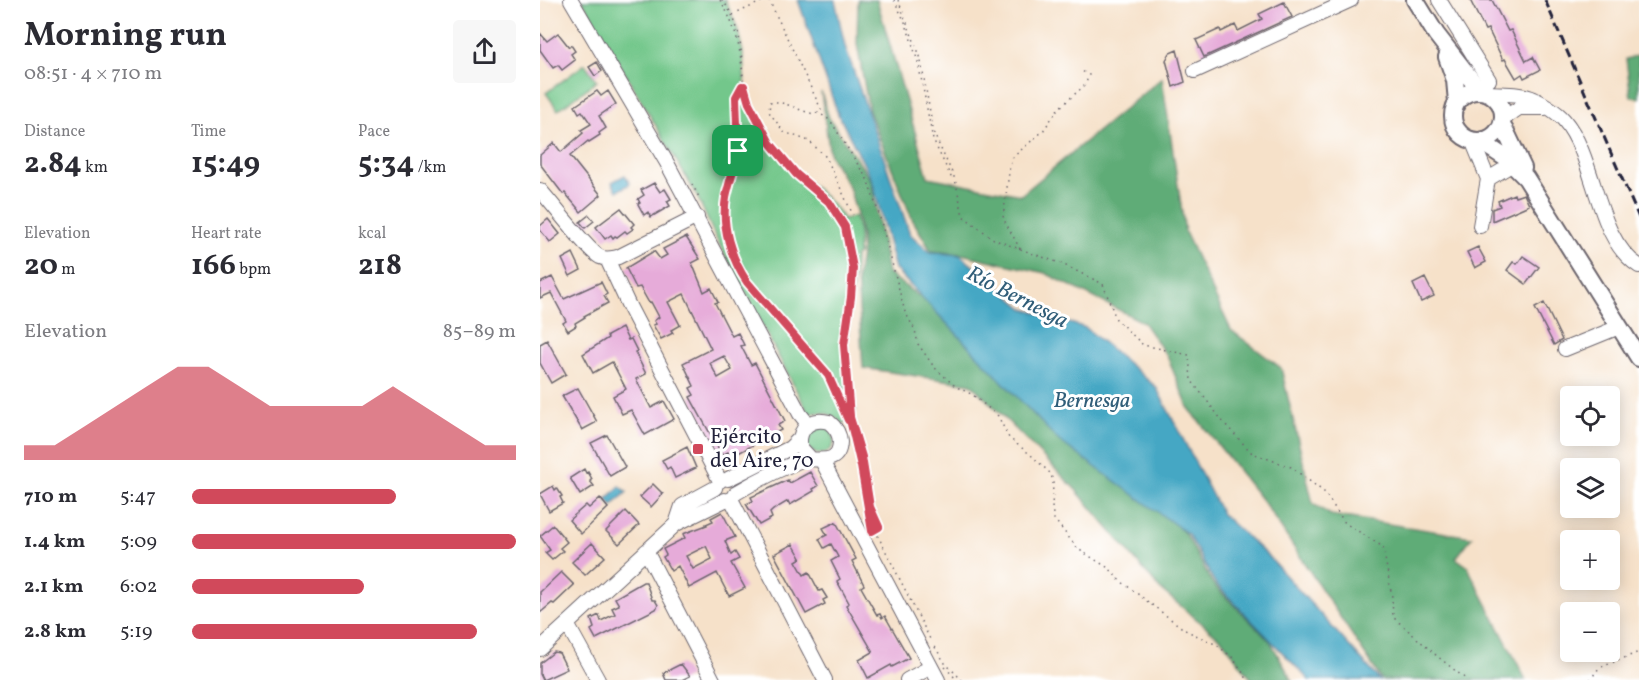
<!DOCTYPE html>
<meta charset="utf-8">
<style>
:root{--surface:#fff;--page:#f7f7f7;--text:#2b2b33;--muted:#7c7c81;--accent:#d1495b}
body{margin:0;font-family:Vollkorn,serif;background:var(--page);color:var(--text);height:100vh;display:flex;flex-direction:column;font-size:22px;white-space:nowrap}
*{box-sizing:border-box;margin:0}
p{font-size:20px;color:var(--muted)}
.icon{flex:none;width:33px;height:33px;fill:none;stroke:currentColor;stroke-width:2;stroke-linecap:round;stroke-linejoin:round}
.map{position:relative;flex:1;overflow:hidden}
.details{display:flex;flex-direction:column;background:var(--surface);width:540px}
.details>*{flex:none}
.tools{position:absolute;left:1020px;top:386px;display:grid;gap:12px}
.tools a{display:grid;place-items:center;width:60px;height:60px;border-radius:6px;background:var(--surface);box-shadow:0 3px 15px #0003;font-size:30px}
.pin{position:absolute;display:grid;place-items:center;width:51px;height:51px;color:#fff;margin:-26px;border-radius:12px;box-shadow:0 3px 9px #0006}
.round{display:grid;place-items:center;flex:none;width:63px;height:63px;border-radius:6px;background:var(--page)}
.overview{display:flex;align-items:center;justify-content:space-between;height:102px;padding:0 24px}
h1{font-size:33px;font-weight:700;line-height:45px}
.stats{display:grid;grid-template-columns:repeat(3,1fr);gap:9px;height:102px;padding:6px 24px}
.stats div{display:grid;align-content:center}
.stats b{font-size:30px;font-weight:700}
.stats small{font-size:16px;font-weight:400}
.stats p{font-size:16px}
.chart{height:168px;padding:12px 24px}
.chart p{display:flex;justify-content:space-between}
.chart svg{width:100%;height:108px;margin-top:6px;fill:var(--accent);opacity:.7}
ul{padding:0 24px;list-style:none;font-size:20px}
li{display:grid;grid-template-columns:96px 72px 1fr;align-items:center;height:45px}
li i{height:15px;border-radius:8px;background:var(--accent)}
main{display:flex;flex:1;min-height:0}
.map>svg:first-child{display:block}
</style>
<main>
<section class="details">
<div class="overview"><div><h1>Morning run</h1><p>08:51 · 4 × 710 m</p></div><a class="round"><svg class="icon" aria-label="share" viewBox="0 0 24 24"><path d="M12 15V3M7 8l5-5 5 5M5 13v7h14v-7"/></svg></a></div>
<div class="stats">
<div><p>Distance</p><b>2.84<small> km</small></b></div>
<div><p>Time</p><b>15:49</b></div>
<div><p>Pace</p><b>5:34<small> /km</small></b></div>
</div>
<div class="stats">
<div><p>Elevation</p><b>20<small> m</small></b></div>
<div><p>Heart rate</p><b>166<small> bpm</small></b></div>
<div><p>kcal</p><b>218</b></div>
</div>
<div class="chart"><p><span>Elevation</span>85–89 m</p>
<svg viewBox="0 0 160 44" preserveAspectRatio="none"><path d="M0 44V38L10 38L20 30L30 22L40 14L50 6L60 6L70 14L80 22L90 22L100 22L110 22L120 14L130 22L140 30L150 38L160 38V44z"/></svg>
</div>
<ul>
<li><b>710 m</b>5:47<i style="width:63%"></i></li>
<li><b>1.4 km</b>5:09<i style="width:100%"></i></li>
<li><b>2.1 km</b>6:02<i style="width:53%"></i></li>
<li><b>2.8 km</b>5:19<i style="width:88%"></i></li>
</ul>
</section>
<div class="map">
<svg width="1099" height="680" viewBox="0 0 1099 680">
<rect width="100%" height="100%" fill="#fff"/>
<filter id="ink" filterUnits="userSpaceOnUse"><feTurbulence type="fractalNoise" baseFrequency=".0167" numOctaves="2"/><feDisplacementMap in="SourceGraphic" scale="12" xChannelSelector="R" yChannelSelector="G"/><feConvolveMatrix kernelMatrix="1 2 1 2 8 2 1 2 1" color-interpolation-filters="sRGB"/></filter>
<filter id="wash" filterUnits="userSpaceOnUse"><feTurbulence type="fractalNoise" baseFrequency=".008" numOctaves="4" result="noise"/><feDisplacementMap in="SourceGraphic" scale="24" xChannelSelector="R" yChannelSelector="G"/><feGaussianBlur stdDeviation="1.35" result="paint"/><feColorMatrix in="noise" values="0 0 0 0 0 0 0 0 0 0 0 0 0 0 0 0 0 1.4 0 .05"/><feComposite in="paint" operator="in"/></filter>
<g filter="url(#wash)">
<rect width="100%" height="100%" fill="#f6e1c9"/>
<path fill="#73c78b" stroke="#4a7463" stroke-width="1.5" d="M 42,0 L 185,0 L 197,27 L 203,52 L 205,88 L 224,131 L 236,150 L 255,172 L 279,191 L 297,210 L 304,220 L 315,216 L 319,233 L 318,254 L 315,256 C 315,288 307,318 307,350 C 306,370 310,391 316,410 L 303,424 C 292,414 283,410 269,414 L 175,236 L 156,194 Z
M 45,64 L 57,81 L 18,110 L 6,93 Z
M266 440a14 14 0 1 1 28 0a14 14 0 1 1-28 0Z"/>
<path fill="#5eac77" stroke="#406759" stroke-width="1.5" d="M 318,0 L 337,0 L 388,177 L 481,195 L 622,78 L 645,232 L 691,330 L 741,368 L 773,504 L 791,515 L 932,537 L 916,558 L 927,566 L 986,680 L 842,680 L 725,504 L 648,407 L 627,356 L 603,322 L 505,273 L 421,254 L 391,251 L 372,219 L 329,111 L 317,44 Z
M 1099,55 L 1099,98 L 1091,97 L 1086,59 Z
M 281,92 L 289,118 L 331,180 L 348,273 L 543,420 L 646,535 L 673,584 L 730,641 L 752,680 L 712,680 L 683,641 L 620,589 L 536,490 L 431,384 L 323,368 L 317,278 L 321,254 L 321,234 L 317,215 L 309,187 L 290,156 Z"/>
<path fill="#44a7c4" stroke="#336480" stroke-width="1.5" d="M 258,0 L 295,0 L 305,46 L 370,234 L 390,252 L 420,255 L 485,309 L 546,328 L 616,387 L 682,514 L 728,556 L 840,680 L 769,680 L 675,583 L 648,534 L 518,440 L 355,269 L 332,180 L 298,114 Z
M 85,175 L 90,184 L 77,191 L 72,182 Z
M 80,486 L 87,492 L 72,506 L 66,500 Z"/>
<g id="blocks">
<path fill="#e6abd9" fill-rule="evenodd" d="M 930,0 L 952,0 L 968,31 L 971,30 L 986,61 L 993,57 L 1000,70 L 984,78 L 982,74 L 976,78 L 965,59 L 963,60 L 948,29 L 945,30 Z
M 744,2 L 752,17 L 664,57 L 656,40 L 680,29 L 681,32 L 695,25 L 698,31 L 722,19 L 719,14 Z
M 0,33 L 7,41 L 18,33 L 29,47 L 31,45 L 35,51 L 31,54 L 35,60 L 22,70 L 18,65 L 13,68 L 0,50 Z
M 637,50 L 645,82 L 633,87 L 626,60 L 630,53 Z
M 57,62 L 62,71 L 55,76 L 49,67 Z
M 57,91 L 61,96 L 68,91 L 76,104 L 59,116 L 66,128 L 59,133 L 60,135 L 49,142 L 48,141 L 30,156 L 61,195 L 41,212 L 25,193 L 23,194 L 0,164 L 0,155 L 14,143 L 21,152 L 43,133 L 41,130 L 51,124 L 42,111 L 39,113 L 35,106 Z
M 114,183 L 120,192 L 125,189 L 131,199 L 127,201 L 130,206 L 111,217 L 108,212 L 104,215 L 98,204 L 100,203 L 98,199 L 104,195 L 101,190 Z
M 974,194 L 975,197 L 984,194 L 989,205 L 952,221 L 952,209 L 960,206 L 958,201 Z
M 81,208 L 94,224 L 91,227 L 93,229 L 87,233 L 85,231 L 77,237 L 75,236 L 73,238 L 71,235 L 65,239 L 56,227 Z
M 49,215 L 54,221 L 45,228 L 40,222 Z
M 8,219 L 20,234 L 10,242 L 0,230 L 0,226 Z
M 146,237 L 160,259 L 152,263 L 164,292 L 171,288 L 178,302 L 175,303 L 192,336 L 198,333 L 204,345 L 201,346 L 211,365 L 215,363 L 245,421 L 238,425 L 241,430 L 191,457 L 188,452 L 182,455 L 150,397 L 154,395 L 150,388 L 154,386 L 143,363 L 171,349 L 144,294 L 128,302 L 140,325 L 131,330 L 133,333 L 121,339 L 113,325 L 116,324 L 114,321 L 119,317 L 111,302 L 109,303 L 100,287 L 96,288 L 86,268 L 114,251 L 120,259 L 127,255 L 123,249 ZM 184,356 L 192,370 L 178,378 L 170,363 Z
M 938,247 L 946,262 L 935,268 L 927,252 Z
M 33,253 L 41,270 L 30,276 L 22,259 Z
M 983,256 L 999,267 L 986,284 L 967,270 L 973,262 L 977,264 Z
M 12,277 L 24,299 L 61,282 L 67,294 L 64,296 L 68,303 L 44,316 L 45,317 L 35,323 L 36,326 L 28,331 L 23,323 L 26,321 L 11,293 L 0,298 L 0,283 Z
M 885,278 L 894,296 L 881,302 L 873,284 Z
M 1004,303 L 1022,340 L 1014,345 L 995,308 Z
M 82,328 L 88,340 L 91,339 L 97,351 L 95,352 L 106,374 L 96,379 L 111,408 L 124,401 L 134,419 L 105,435 L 91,410 L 82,414 L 73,396 L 86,389 L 72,362 L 53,373 L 43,354 L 68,338 L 67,336 Z
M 7,340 L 26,374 L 11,383 L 0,363 L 0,344 Z
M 38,388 L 57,422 L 42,430 L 22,396 Z
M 67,435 L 85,467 L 70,476 L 51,443 Z
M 147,447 L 156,468 L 135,478 L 130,467 L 127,469 L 122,460 Z
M 44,469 L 46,473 L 48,472 L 52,479 L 50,481 L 54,486 L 40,495 L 30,478 Z
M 270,472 L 278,486 L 273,489 L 274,491 L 250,505 L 248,501 L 233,510 L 230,513 L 232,518 L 219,525 L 206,504 L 213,501 L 211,497 L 248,480 L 250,483 Z
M 113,484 L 123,494 L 111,507 L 100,497 Z
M 13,486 L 15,490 L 17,488 L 22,496 L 20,497 L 23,503 L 9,511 L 0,494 Z
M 60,498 L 68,508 L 41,534 L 29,520 L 46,505 L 49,508 Z
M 86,511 L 99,525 L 79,544 L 66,531 Z
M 182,512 L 195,537 L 185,541 L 191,555 L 195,552 L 199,559 L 191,563 L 205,588 L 189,596 L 177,573 L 149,588 L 138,566 L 131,571 L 123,557 L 126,555 L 123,549 L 145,538 L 143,534 L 167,525 L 166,524 L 173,521 L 171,518 ZM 166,546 L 172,559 L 153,569 L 146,556 Z
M 296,522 L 316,559 L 312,561 L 324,585 L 321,587 L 337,615 L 340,614 L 342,618 L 345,616 L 369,658 L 352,667 L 351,665 L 328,678 L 319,660 L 333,652 L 306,605 L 309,603 L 297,581 L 300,579 L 291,561 L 298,557 L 291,544 L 284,548 L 279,539 L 287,535 L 283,528 Z
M 13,525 L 27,542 L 20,548 L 23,551 L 12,560 L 5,553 L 10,550 L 0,536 Z
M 52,543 L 65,557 L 45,575 L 32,562 Z
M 253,544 L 261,558 L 256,561 L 264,575 L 269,572 L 279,591 L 282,590 L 287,598 L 283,600 L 285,604 L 266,614 L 234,554 Z
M 21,572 L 34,585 L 14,604 L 12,603 L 0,613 L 0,592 Z
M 103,582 L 106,582 L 112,600 L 115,600 L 118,605 L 116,609 L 56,639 L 51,630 L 54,628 L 51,619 L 59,615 L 61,621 L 75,614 L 72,608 L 79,605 L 75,598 Z
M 14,652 L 19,653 L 27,669 L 3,680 L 0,674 L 0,663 Z
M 141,664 L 150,676 L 142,680 L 126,680 L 123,673 Z"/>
</g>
</g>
<g filter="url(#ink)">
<use href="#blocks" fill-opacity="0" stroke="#6c656d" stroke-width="1.5"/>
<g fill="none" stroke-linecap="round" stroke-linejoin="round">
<defs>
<path id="minor" d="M 31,0 L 127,163 L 260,414 L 268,424
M 899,0 L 949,80
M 655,71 L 811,0
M 949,93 C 962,94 982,93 994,99 C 1003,103 1018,113 1024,120 C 1057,159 1055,238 1099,266
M 963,119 L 979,108 L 1005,108
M 932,140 L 948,179
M 0,190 C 12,203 47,250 60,257 C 66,260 72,258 78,257 L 157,217
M 940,226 L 948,179 L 973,164
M 67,259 L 89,306 L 180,481
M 1025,349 L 1079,327
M 282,461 L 398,680
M 188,479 L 250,448 L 259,439
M 196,493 C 216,481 238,470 259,461 C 273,455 299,469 300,442 C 300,433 295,427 289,422 C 271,417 258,428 260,447 L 270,458
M 191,499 L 285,680
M 136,524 L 142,506 L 175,488
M 106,551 L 173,680
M 27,624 L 58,680
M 0,649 L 136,524 L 185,500
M 367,680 L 391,667"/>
<path id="major" d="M 875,0 L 896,34 L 940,91
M 907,57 L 915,80 L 917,102
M913 116a25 25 0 1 1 50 0a25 25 0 1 1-50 0Z
M 962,126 L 966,132 L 983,168
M 940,141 L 967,159 L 986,178 L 1099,358"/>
</defs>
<use href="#minor" stroke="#6c656d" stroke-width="16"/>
<use href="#major" stroke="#6c656d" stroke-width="20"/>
<path stroke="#6c656d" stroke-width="1.5" stroke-dasharray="1.5 4.5" stroke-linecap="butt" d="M 180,0 C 193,20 200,45 202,69 C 203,81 202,93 206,105 C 216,133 235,160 257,180 C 272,193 290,203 300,221 C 320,259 304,302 302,342 C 301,363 305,385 307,406
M 182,0 C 210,33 196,70 209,105 C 220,131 237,157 258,176 C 272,188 288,197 298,213 C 313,236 315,270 311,297 C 309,312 304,327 304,342 C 303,367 309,391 310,415
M 229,0 L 281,109 L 275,114 C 260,112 244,100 230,102 L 229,112 L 244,132 L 269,141 L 286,157 L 313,215
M 354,0 L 366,24 L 378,62 L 393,140 L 412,179 L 414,179
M 358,0 L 380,56 L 394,134 L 415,179 L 423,216 L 455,240 L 522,264 L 563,284 L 576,319 L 603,345 L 649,355 L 651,380 L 684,423 L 712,453 L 751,467 L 784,492 L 805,523 L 843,547 L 852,597 L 853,617 L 897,656 L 927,680
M 193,15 L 225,0
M909 116a31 31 0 1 1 62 0a31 31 0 1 1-62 0Z
M 204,85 C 196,111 202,136 199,162 C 198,175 189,188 188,201 C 182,267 233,306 272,351 C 281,361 291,371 297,383 C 308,405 317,432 322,456 C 328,483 327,501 339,527 L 332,530
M 202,86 C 191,106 199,127 198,149 C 196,166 188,182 186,199 C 181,228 191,258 207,282 L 288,375 L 308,420 L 316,445 L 331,527
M 277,112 L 290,120 L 327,179 L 339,214 L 365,312 L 375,330 L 378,344 L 394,367 L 415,386 L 433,395 L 458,416 L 469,438 L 491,455 L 511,474 L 513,483 L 512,509 L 514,519 L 538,549 L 570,569 L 578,579 L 645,630 L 677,645 L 692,657 L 708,680
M 152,184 L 160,199
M 480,249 L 463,218 L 470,165 L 473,157 L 503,131 L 518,109 L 545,85 L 549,75 L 540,70
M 335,530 L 391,641
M 395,647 L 405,663 L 422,680
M 405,667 L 417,680
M 1050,680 L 1059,668 L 1099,652"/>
<use href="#minor" stroke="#fff" stroke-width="14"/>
<use href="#major" stroke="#fff" stroke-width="16"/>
<path stroke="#22223b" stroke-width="3" stroke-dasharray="9 4.5" stroke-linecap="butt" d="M 1005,0 L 1099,218"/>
</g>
</g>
<g fill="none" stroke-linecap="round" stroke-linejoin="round" filter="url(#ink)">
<defs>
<path id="route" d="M 198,151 C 195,167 189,182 186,197 C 181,226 191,258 207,282 L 288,375 L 308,420 L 308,411 L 322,457 L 330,507 L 339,527 L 332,531 L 321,466 L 308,411 L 310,416 L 304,345 L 311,297 L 313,268 L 305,227 L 289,202 L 256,174 L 230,143 L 209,103 L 204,86 L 203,90 L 202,86 L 196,97 L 198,151"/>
</defs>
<use href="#route" stroke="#fff" stroke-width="12"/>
<use href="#route" stroke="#d1495b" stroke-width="8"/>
</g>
<rect fill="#d1495b" stroke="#fff" stroke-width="2" x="152" y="443" width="12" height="12" rx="3"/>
<g text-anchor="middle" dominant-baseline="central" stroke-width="6" stroke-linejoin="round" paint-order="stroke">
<g font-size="21" fill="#22223b" stroke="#fff" text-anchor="start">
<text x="170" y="437">Ejército<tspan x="170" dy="24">del Aire, 70</tspan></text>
</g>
<g font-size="22" font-style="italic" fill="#315e79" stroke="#fff">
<text transform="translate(477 298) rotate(27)">Río Bernesga</text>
<text x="552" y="401">Bernesga</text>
</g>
</g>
</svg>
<div class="tools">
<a><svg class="icon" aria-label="locate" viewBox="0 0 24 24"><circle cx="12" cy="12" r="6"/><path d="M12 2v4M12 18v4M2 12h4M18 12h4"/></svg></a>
<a><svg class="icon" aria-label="layers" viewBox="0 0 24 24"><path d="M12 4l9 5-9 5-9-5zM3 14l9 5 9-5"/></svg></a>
<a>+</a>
<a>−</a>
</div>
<div class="pin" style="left:198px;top:151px;background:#1e9e55"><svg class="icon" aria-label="arrive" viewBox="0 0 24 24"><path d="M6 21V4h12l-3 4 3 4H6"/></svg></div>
</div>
</main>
